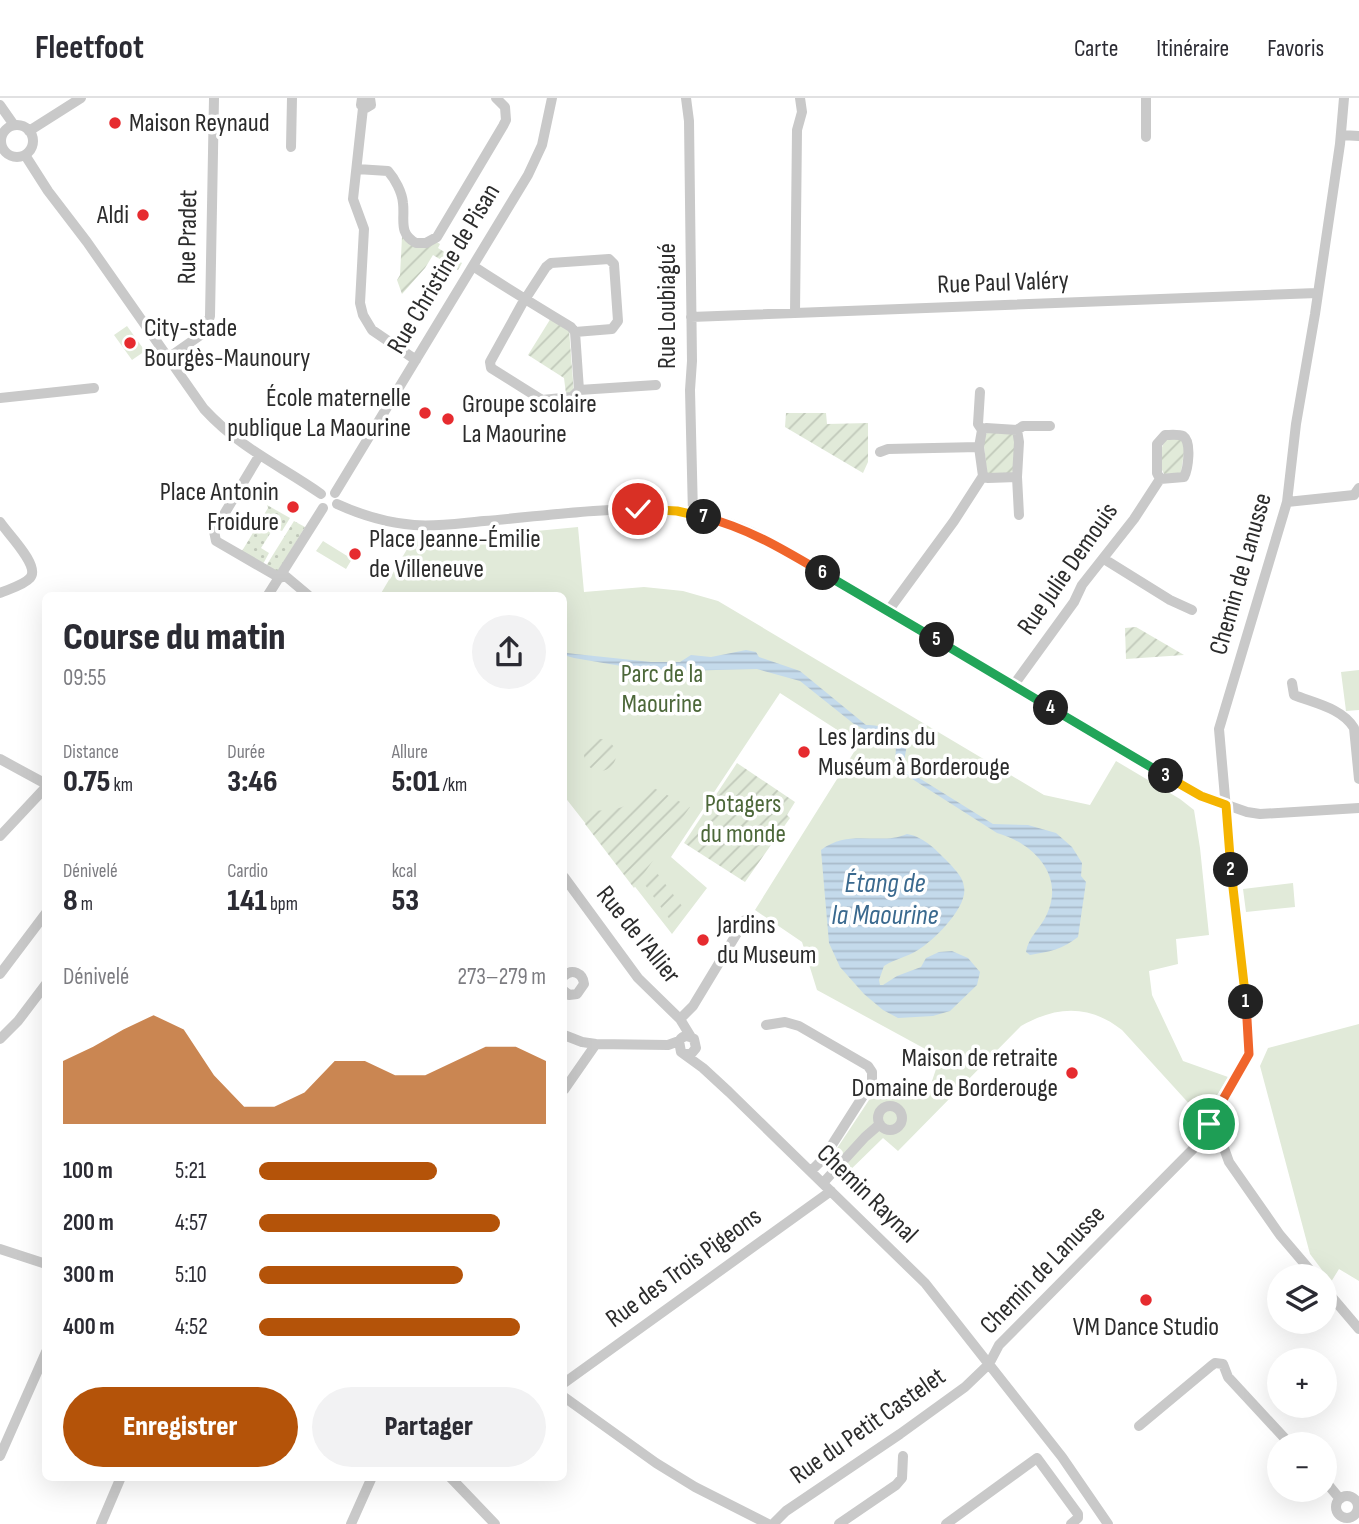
<!DOCTYPE html>
<html lang="fr">
<meta charset="utf-8">
<style>
:root{--surface:#fff;--page:#f2f2f3;--text:#2b2b33;--muted:#7c7c81;--line:#e1e1e2;--accent:#b45309}
body{margin:0;font-family:"Sofia Sans Condensed",sans-serif;background:var(--page);color:var(--text);height:100vh;display:flex;flex-direction:column;font-size:26px;white-space:nowrap}
*{box-sizing:border-box;margin:0}
p{font-size:23px;color:var(--muted)}
.icon{flex:none;width:38px;height:38px;fill:none;stroke:currentColor;stroke-width:2;stroke-linecap:round;stroke-linejoin:round}
.map{position:relative;flex:1;overflow:hidden}
.drawer{position:absolute;left:42px;top:494px;width:525px;height:889px;display:flex;flex-direction:column;background:var(--surface);border-radius:10px;box-shadow:0 7px 28px #0002}
.drawer>*{flex:none}
.fabs{position:absolute;left:1267px;top:1166px;display:grid;gap:14px}
.fabs a{display:grid;place-items:center;width:70px;height:70px;border-radius:50%;background:var(--surface);box-shadow:0 7px 28px #0002;font-size:35px}
.pin{position:absolute;display:grid;place-items:center;width:60px;height:60px;color:#fff;margin:-30px;border:4px solid #fff;border-radius:50%;box-shadow:0 2px 7px #0007}
.km{position:absolute;width:35px;height:35px;margin:-18px;border-radius:50%;background:#222;color:#fff;font-size:19px;line-height:35px;text-align:center}
.round{display:grid;place-items:center;flex:none;width:74px;height:74px;border-radius:37px;background:var(--page)}
.headline{display:flex;align-items:center;justify-content:space-between;height:119px;padding:0 21px}
h1{font-size:38px;font-weight:800;line-height:52px}
.figures{display:grid;grid-template-columns:repeat(3,1fr);gap:10px;height:119px;padding:7px 21px}
.figures div{display:grid;align-content:center}
.figures b{font-size:30px;font-weight:800}
.figures small{font-size:19px;font-weight:400}
.figures p{font-size:19px}
.chart{height:196px;padding:14px 21px}
.chart p{display:flex;justify-content:space-between}
.chart svg{width:100%;height:126px;margin-top:7px;fill:var(--accent);opacity:.7}
.cta{display:flex;gap:14px;margin-top:auto;padding:14px 21px}
.cta a{flex:1;height:80px;border-radius:42px;background:var(--accent);color:#fff;font-size:28px;font-weight:800;line-height:80px;text-align:center}
.cta a+a{background:var(--page);color:var(--text)}
ul{padding:0 21px;list-style:none;font-size:23px}
li{display:grid;grid-template-columns:112px 84px 1fr;align-items:center;height:52px}
li i{height:18px;border-radius:9px;background:var(--accent)}
header{display:flex;align-items:center;gap:42px;box-sizing:border-box;height:98px;padding:0 35px;background:var(--surface);border-bottom:2px solid var(--line)}
header strong{font-size:33px}
nav{display:flex;gap:38px;margin-inline-start:auto;font-size:24px}
.map>svg:first-child{display:block}
</style>
<header>
<strong>Fleetfoot</strong>
<nav><a>Carte</a><a>Itinéraire</a><a>Favoris</a></nav>
</header>
<div class="map">
<svg width="1359" height="1426" viewBox="0 0 1359 1426">
<defs>
<pattern id="grass-dots" width="8" height="8" patternUnits="userSpaceOnUse" patternTransform="scale(1.75)"><rect width="8" height="8" fill="#e1ead9"/><path d="M2 2h.1M6 6h.1" fill="none" stroke="#c1c9ba" stroke-width="1.8" stroke-linecap="round"/></pattern>
<pattern id="garden-furrows" width="10" height="10" patternUnits="userSpaceOnUse" patternTransform="scale(1.75)"><rect width="10" height="10" fill="#e1ead9"/><path d="M-1 1l2-2M0 10L10 0M9 11l2-2" fill="none" stroke="#c1c9ba"/></pattern>
<pattern id="water-rules" width="6" height="5" patternUnits="userSpaceOnUse" patternTransform="scale(1.75)"><rect width="6" height="5" fill="#c4daeb"/><path d="M0 2.5h6" fill="none" stroke="#a9bbca"/></pattern>
</defs>
<rect width="100%" height="100%" fill="#fff"/>
<path fill="url(#grass-dots)" d="M 267,407 L 290,420 L 282,433 L 277,431 L 271,434 L 261,450 L 269,455 L 263,466 L 242,453 L 268,410 Z
M 294,423 L 305,429 L 277,475 L 266,468 Z"/>
<path fill="#e1ead9" d="M 127,228 L 145,253 L 132,262 L 114,237 Z
M 578,429 L 584,494 L 644,489 L 683,493 L 718,503 L 1044,697 L 1090,707 L 1116,663 L 1180,701 L 1194,712 L 1200,750 L 1209,837 L 1176,841 L 1178,866 L 1149,873 L 1152,897 L 1183,963 L 1228,979 L 1203,1021 L 1122,932 C 1089,906 1056,908 1021,928 L 898,1053 L 883,1040 L 840,1082 L 826,1067 L 869,1002 L 882,988 L 930,989 L 940,959 L 817,892 L 802,844 L 755,812 L 859,646 L 780,595 L 671,759 L 707,790 L 672,836 L 564,698 L 564,497 L 380,497 L 413,441 L 454,441 Z
M 323,443 L 352,461 L 346,471 L 316,453 Z
M 1359,572 L 1359,612 L 1346,613 L 1341,574 Z
M 1293,785 L 1295,809 L 1246,814 L 1243,791 Z
M 1359,926 L 1359,1183 L 1339,1171 L 1331,1184 L 1310,1156 L 1260,968 L 1268,950 Z"/>
<path fill="url(#garden-furrows)" d="M 402,139 L 435,143 L 440,146 L 438,150 L 462,165 L 458,172 L 433,157 L 425,170 L 402,196 L 397,182 L 400,177 Z
M 551,220 L 569,232 L 574,295 L 566,296 L 564,280 L 528,257 Z
M 786,315 L 826,315 L 827,326 L 868,325 L 868,364 L 863,375 L 785,329 Z
M 988,334 L 1015,336 L 1016,367 L 1011,376 L 987,375 L 983,339 Z
M 1180,340 L 1185,348 L 1181,375 L 1164,376 C 1158,367 1160,349 1166,341 Z
M 1136,529 L 1184,557 L 1126,561 L 1125,530 Z
M584 657a16 16 0 1 1 32 0a16 16 0 1 1-32 0Z
M 737,665 L 795,704 L 787,717 L 790,720 L 745,784 L 684,745 Z
M 650,688 L 690,709 L 634,790 L 585,726 L 591,712 C 616,715 634,707 650,688 Z
M 652,774 L 657,775 L 685,812 L 673,826 L 643,784 Z"/>
<path fill="url(#water-rules)" d="M 746,552 L 756,554 L 759,559 L 800,573 L 866,627 C 881,627 899,632 907,646 L 903,670 L 993,726 L 1028,727 L 1056,735 L 1072,749 L 1082,765 L 1081,778 L 1086,784 L 1078,839 C 1063,851 1049,854 1030,857 L 1026,854 C 1028,839 1041,830 1047,816 C 1065,777 1033,745 997,735 L 895,670 L 896,647 L 854,626 L 800,583 L 757,571 L 675,573 L 627,569 L 574,560 L 567,558 L 566,555 L 651,564 L 680,564 L 691,557 L 711,559 Z
M 907,736 C 925,739 937,753 950,766 C 956,773 963,779 964,789 C 968,809 934,842 918,852 C 907,859 895,861 884,868 L 879,882 L 880,887 L 883,887 L 897,878 L 921,869 L 926,860 L 939,854 L 952,853 L 961,857 L 968,860 L 980,874 L 977,887 L 950,913 L 933,918 L 898,920 L 883,912 L 864,896 L 840,869 L 829,845 L 821,752 C 850,730 879,748 907,736 Z"/>
<g fill="none" stroke-linecap="round" stroke-linejoin="round">
<path stroke="#c9c9c9" stroke-width="10" d="M 362,0 L 361,7 L 366,10 L 371,7 L 370,0
M 686,0 L 689,23 L 692,263 L 690,292 L 693,416
M 0,7 L 14,27
M 363,10 L 353,101 L 364,131 L 360,205 L 363,217 L 372,232 L 416,262
M1 43a16 16 0 1 1 32 0a16 16 0 1 1-32 0Z
M 29,33 L 81,0
M 1341,37 L 1359,38
M 1146,39 L 1146,0
M 291,49 L 292,0
M 25,57 L 48,93 L 87,144 L 204,311 C 241,351 278,366 321,396
M 357,71 L 388,73 C 395,81 402,94 403,105 C 405,122 398,135 416,145 L 426,145 L 437,139 L 503,28 L 506,22 L 505,9 L 496,0
M 473,168 C 505,189 538,209 571,229 L 575,234 L 579,292 L 572,299 L 542,302 L 491,270 L 490,264 L 522,206 L 546,169 L 551,165 L 609,161 L 614,166 L 618,223 L 612,231 L 575,234
M 795,215 L 797,32 L 802,14 L 800,0
M 691,219 L 1317,195
M 168,260 L 205,234 L 210,218 L 214,0
M 579,292 L 656,287
M 980,294 L 978,326 L 982,332
M 0,300 L 94,290
M 1017,332 L 1023,328 L 1050,328
M 880,354 L 888,351 L 979,349
M 259,358 L 214,433 L 216,443 L 280,480
M 1017,379 L 1019,417
M 335,395 L 528,77 L 542,47 L 552,0
M 1287,404 L 1354,397 L 1359,390
M 337,406 C 361,417 388,425 414,427 C 437,429 461,425 484,423 C 577,416 681,393 767,442 L 1201,698 L 1247,714 L 1260,716 L 1359,710
M 0,424 C 7,435 41,468 30,480 C 24,487 9,491 0,495
M 1104,461 L 1170,502 L 1192,512
M 283,476 L 308,497
M 268,497 L 323,410
M 888,513 L 954,423 L 983,378 L 979,349 L 982,332 L 986,330 L 1017,332 L 1019,344 L 1017,379 L 988,380 L 983,378
M 1292,585 L 1294,597 C 1314,605 1342,610 1354,630 L 1359,681
M 1013,588 L 1074,504 L 1082,487 L 1134,421 L 1160,381 L 1184,379 C 1188,371 1192,344 1183,338 C 1179,336 1170,337 1165,337 L 1157,346 L 1157,375 L 1160,381
M 0,661 L 46,686
M 0,738 L 46,689
M 564,779 L 638,880 L 680,921 L 691,939
M 0,876 L 46,815
M 564,878 C 572,870 583,875 584,886 L 577,896 L 569,897 L 564,893
M 680,921 L 693,908 L 745,822
M 766,927 L 785,924 L 799,928 L 868,968 L 872,974 L 872,984 L 823,1061 L 811,1073
M 564,937 L 582,944 L 596,946 L 668,947 L 679,943
M 0,941 L 18,923 L 46,886
M 686,956 L 691,956 L 696,950 L 694,941 C 688,937 683,937 679,943 L 681,954 L 703,970 L 729,994 L 925,1185 L 1062,1359 L 1108,1426
M 564,992 L 596,946
M878 1020a12 12 0 1 1 24 0a12 12 0 1 1-24 0Z
M 1209,1026 L 1220,1039 L 1229,1064 L 1280,1137 L 1315,1178
M 823,1085 L 865,1039 L 880,1026
M 0,1151 L 46,1166
M 1325,1191 L 1359,1231
M 564,1285 L 831,1093
M 564,1299 L 656,1365 L 695,1389 L 768,1426
M 1139,1328 L 1211,1268 L 1215,1265 L 1223,1266 L 1228,1279 L 1290,1346
M 0,1358 L 46,1254
M 450,1379 L 495,1426
M 1325,1383 L 1340,1401
M1336 1409a11 11 0 1 1 22 0a11 11 0 1 1-22 0Z
M 101,1426 L 121,1379
M 351,1426 L 372,1379
M 773,1426 L 786,1413 L 900,1336 L 965,1289 L 989,1266 L 999,1247 L 1199,1045 L 1249,956 L 1248,922 L 1233,791 L 1219,631 L 1287,404 L 1296,326 L 1315,216 L 1340,46 L 1344,0
M 839,1426 L 896,1387 L 902,1380 L 903,1358
M 946,1426 L 1037,1360 L 1078,1416 L 1078,1420 L 1071,1426"/>
</g>
<g fill="none" stroke-linecap="round" stroke-linejoin="round">
<defs>
<path id="split-1" d="M 1209,1026 L 1249,956 L 1246,904"/>
<path id="split-2" d="M 1231,772 L 1246,904"/>
<path id="split-3" d="M 1166,678 L 1201,698 L 1226,707 L 1231,772"/>
<path id="split-4" d="M 1051,610 L 1166,678"/>
<path id="split-5" d="M 937,542 L 1051,610"/>
<path id="split-6" d="M 823,475 L 937,542"/>
<path id="split-7" d="M 704,419 C 748,430 784,452 823,475"/>
<path id="split-8" d="M 638,411 L 677,413 L 704,419"/>
</defs>
<use href="#split-1" stroke="#fff" stroke-width="14"/>
<use href="#split-2" stroke="#fff" stroke-width="14"/>
<use href="#split-3" stroke="#fff" stroke-width="14"/>
<use href="#split-4" stroke="#fff" stroke-width="14"/>
<use href="#split-5" stroke="#fff" stroke-width="14"/>
<use href="#split-6" stroke="#fff" stroke-width="14"/>
<use href="#split-7" stroke="#fff" stroke-width="14"/>
<use href="#split-8" stroke="#fff" stroke-width="14"/>
<use href="#split-1" stroke="#f0652b" stroke-width="9"/>
<use href="#split-2" stroke="#f5b400" stroke-width="9"/>
<use href="#split-3" stroke="#f5b400" stroke-width="9"/>
<use href="#split-4" stroke="#22a559" stroke-width="9"/>
<use href="#split-5" stroke="#22a559" stroke-width="9"/>
<use href="#split-6" stroke="#22a559" stroke-width="9"/>
<use href="#split-7" stroke="#f0652b" stroke-width="9"/>
<use href="#split-8" stroke="#f5b400" stroke-width="9"/>
</g>
<g fill="#e62b2f" stroke="#fff" stroke-width="2.5">
<circle cx="115" cy="25" r="7"/>
<circle cx="143" cy="117" r="7"/>
<circle cx="130" cy="245" r="7"/>
<circle cx="425" cy="315" r="7"/>
<circle cx="448" cy="321" r="7"/>
<circle cx="293" cy="409" r="7"/>
<circle cx="355" cy="456" r="7"/>
<circle cx="804" cy="654" r="7"/>
<circle cx="703" cy="842" r="7"/>
<circle cx="1072" cy="975" r="7"/>
<circle cx="1146" cy="1202" r="7"/>
</g>
<g text-anchor="middle" dominant-baseline="central" stroke-width="7" stroke-linejoin="round" paint-order="stroke">
<g font-size="26" fill="#2c2c2c" stroke="#fff" text-anchor="start">
<text x="129" y="25">Maison Reynaud</text>
<text x="129" y="117" text-anchor="end">Aldi</text>
<text x="144" y="230">City-stade<tspan x="144" dy="30">Bourgès-Maunoury</tspan></text>
<text x="411" y="300" text-anchor="end">École maternelle<tspan x="411" dy="30">publique La Maourine</tspan></text>
<text x="462" y="306">Groupe scolaire<tspan x="462" dy="30">La Maourine</tspan></text>
<text x="279" y="394" text-anchor="end">Place Antonin<tspan x="279" dy="30">Froidure</tspan></text>
<text x="369" y="441">Place Jeanne-Émilie<tspan x="369" dy="30">de Villeneuve</tspan></text>
<text x="818" y="639">Les Jardins du<tspan x="818" dy="30">Muséum à Borderouge</tspan></text>
<text x="717" y="827">Jardins<tspan x="717" dy="30">du Museum</tspan></text>
<text x="1058" y="960" text-anchor="end">Maison de retraite<tspan x="1058" dy="30">Domaine de Borderouge</tspan></text>
<text x="1146" y="1229" text-anchor="middle">VM Dance Studio</text>
</g>
<g font-size="26" fill="#2c2c2c" stroke="#fff">
<text transform="translate(188 139) rotate(-89)">Rue Pradet</text>
<text transform="translate(444 171) rotate(-59)">Rue Christine de Pisan</text>
<text transform="translate(1003 185) rotate(-2)">Rue Paul Valéry</text>
<text transform="translate(667 208) rotate(-90)">Rue Loubiagué</text>
<text transform="translate(1068 471) rotate(-55)">Rue Julie Demouis</text>
<text transform="translate(1241 476) rotate(-74)">Chemin de Lanusse</text>
<text transform="translate(638 837) rotate(51)">Rue de l'Allier</text>
<text transform="translate(867 1096) rotate(44)">Chemin Raynal</text>
<text transform="translate(684 1170) rotate(-36)">Rue des Trois Pigeons</text>
<text transform="translate(1043 1172) rotate(-46)">Chemin de Lanusse</text>
<text transform="translate(868 1328) rotate(-35)">Rue du Petit Castelet</text>
</g>
<g font-size="26" fill="#4d683a" stroke="#fff">
<text x="662" y="576">Parc de la<tspan x="662" dy="30">Maourine</tspan></text>
<text x="743" y="706">Potagers<tspan x="743" dy="30">du monde</tspan></text>
</g>
<g font-size="28" font-style="italic" fill="#3a698e" stroke="#fff">
<text x="885" y="785">Étang de<tspan x="885" dy="32">la Maourine</tspan></text>
</g>
</g>
</svg>
<div class="fabs">
<a><svg class="icon" aria-label="layers" viewBox="0 0 24 24"><path d="M12 4l9 5-9 5-9-5zM3 14l9 5 9-5"/></svg></a>
<a>+</a>
<a>−</a>
</div>
<div class="pin" style="left:1209px;top:1026px;background:#1e9e55"><svg class="icon" aria-label="arrive" viewBox="0 0 24 24"><path d="M6 21V4h12l-3 4 3 4H6"/></svg></div>
<div class="pin" style="left:638px;top:411px;background:#d93025"><svg class="icon" aria-label="check" viewBox="0 0 24 24"><path d="M5 12l5 5 9-10"/></svg></div>
<b class="km" style="left:1246px;top:904px">1</b>
<b class="km" style="left:1231px;top:772px">2</b>
<b class="km" style="left:1166px;top:678px">3</b>
<b class="km" style="left:1051px;top:610px">4</b>
<b class="km" style="left:937px;top:542px">5</b>
<b class="km" style="left:823px;top:475px">6</b>
<b class="km" style="left:704px;top:419px">7</b>
<section class="drawer">
<div class="headline"><div><h1>Course du matin</h1><p>09:55</p></div><a class="round"><svg class="icon" aria-label="share" viewBox="0 0 24 24"><path d="M12 15V3M7 8l5-5 5 5M5 13v7h14v-7"/></svg></a></div>
<div class="figures">
<div><p>Distance</p><b>0.75<small> km</small></b></div>
<div><p>Durée</p><b>3:46</b></div>
<div><p>Allure</p><b>5:01<small> /km</small></b></div>
</div>
<div class="figures">
<div><p>Dénivelé</p><b>8<small> m</small></b></div>
<div><p>Cardio</p><b>141<small> bpm</small></b></div>
<div><p>kcal</p><b>53</b></div>
</div>
<div class="chart"><p><span>Dénivelé</span>273–279 m</p>
<svg viewBox="0 0 160 44" preserveAspectRatio="none"><path d="M0 44V22L10 17L20 11L30 6L40 11L50 27L60 38L70 38L80 33L90 22L100 22L110 27L120 27L130 22L140 17L150 17L160 22V44z"/></svg>
</div>
<ul>
<li><b>100 m</b>5:21<i style="width:62%"></i></li>
<li><b>200 m</b>4:57<i style="width:84%"></i></li>
<li><b>300 m</b>5:10<i style="width:71%"></i></li>
<li><b>400 m</b>4:52<i style="width:91%"></i></li>
</ul>
<div class="cta"><a>Enregistrer</a><a>Partager</a></div>
</section>
</div>
